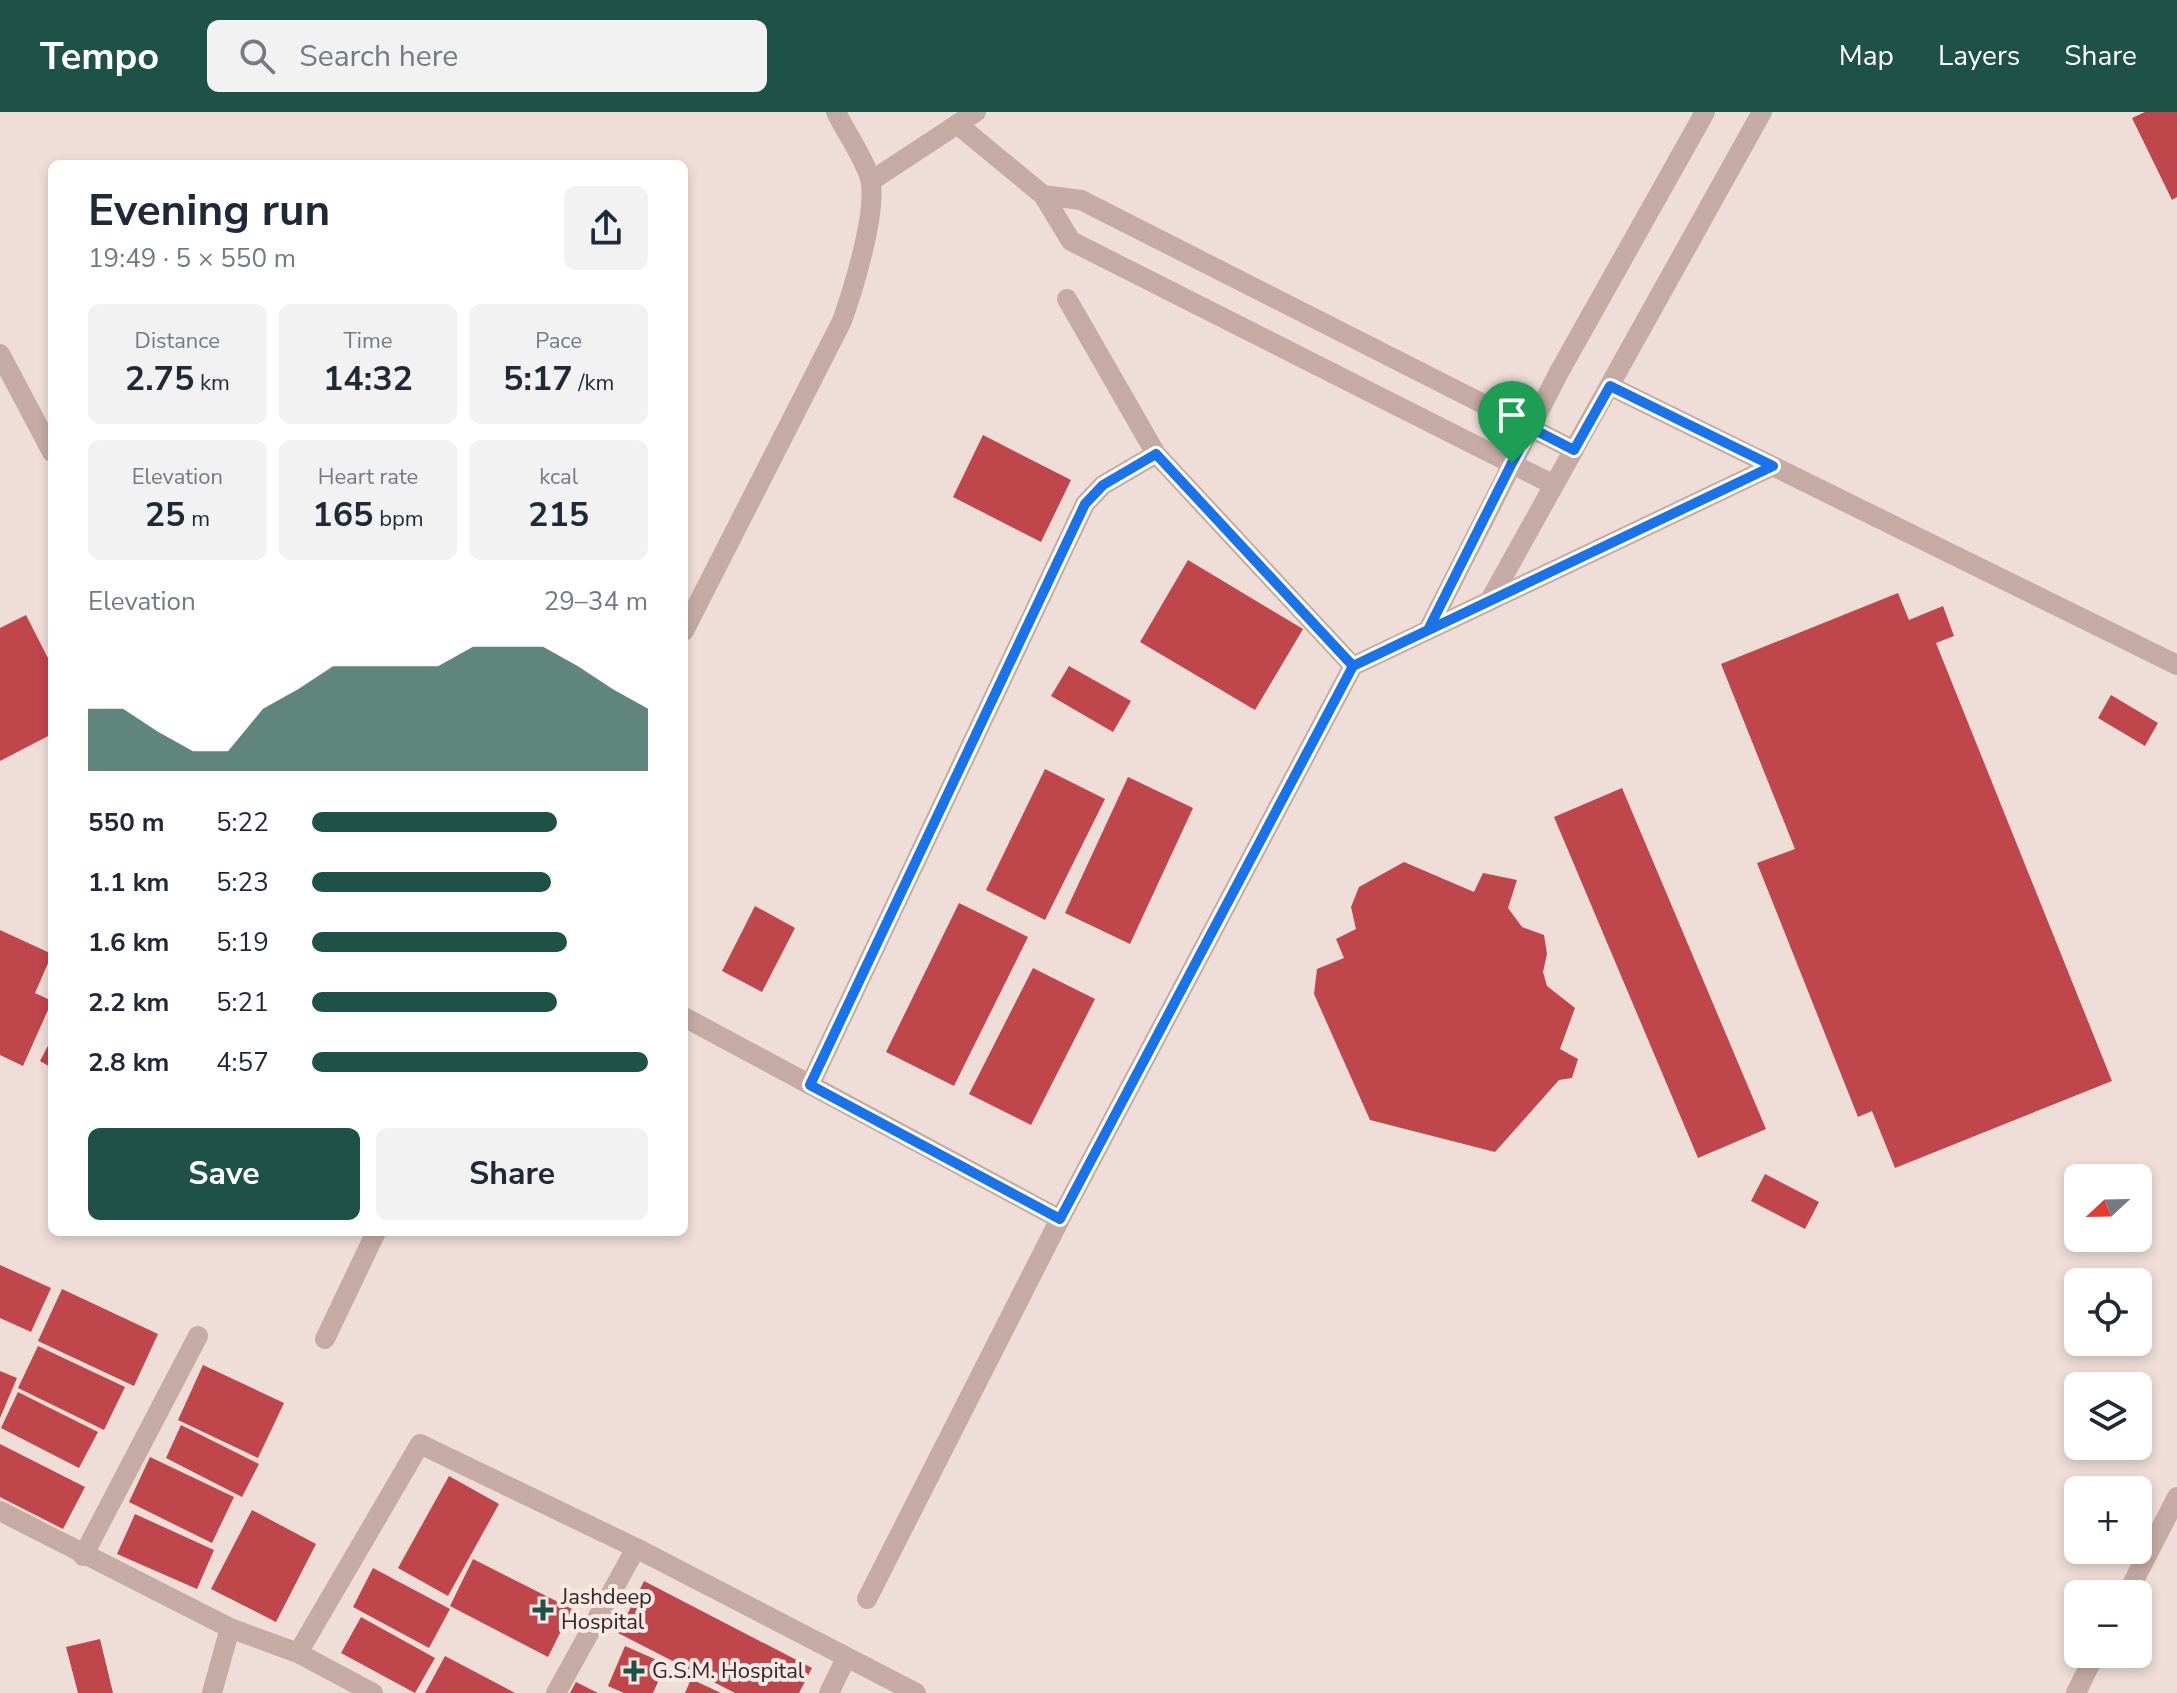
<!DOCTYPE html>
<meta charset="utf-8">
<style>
:root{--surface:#fff;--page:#f2f2f3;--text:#1f2937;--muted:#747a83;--accent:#1e5246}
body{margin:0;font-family:"Nunito Sans",sans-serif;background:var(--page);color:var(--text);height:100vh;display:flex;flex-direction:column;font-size:30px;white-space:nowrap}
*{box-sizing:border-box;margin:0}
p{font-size:26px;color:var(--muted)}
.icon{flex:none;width:44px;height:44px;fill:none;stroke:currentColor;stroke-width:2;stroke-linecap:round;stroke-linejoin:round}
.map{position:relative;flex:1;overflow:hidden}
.details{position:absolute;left:48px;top:48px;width:640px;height:1076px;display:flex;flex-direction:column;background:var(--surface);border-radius:12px;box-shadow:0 4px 12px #0003}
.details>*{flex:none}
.needle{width:52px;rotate:248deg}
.controls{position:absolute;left:2064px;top:1052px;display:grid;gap:16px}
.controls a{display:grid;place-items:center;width:88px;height:88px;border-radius:12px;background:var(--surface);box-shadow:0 4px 12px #0003;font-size:40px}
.pin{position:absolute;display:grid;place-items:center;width:68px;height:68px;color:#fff;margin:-82px -34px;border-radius:50% 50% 50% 0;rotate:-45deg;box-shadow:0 0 8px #0007}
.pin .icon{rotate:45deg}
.round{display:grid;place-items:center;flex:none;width:84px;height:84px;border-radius:12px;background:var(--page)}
.head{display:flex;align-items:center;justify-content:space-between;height:136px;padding:0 40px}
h1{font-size:44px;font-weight:700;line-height:60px}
.metrics{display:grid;grid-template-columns:repeat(3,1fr);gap:12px;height:136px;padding:8px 40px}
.metrics div{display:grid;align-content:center;border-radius:12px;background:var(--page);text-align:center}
.metrics b{font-size:34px;font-weight:700}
.metrics small{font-size:22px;font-weight:400}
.metrics p{font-size:22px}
.chart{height:224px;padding:16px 40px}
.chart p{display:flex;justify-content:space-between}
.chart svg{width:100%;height:144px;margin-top:8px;fill:var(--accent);opacity:.7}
.button{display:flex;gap:16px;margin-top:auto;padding:16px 40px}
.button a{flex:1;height:92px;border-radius:12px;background:var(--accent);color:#fff;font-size:32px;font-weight:700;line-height:92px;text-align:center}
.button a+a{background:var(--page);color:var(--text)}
ul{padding:0 40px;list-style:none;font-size:26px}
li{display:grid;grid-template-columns:128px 96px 1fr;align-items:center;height:60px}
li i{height:20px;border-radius:10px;background:var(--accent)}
header{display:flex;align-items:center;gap:48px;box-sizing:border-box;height:112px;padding:0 40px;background:var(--accent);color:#fff}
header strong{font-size:38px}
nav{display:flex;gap:44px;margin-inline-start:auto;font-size:28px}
.search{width:560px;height:72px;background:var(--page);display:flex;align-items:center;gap:20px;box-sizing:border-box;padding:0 28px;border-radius:12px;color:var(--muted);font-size:30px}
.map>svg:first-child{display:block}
</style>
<header>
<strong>Tempo</strong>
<div class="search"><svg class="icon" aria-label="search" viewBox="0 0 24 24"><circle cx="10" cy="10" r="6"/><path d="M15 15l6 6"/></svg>Search here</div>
<nav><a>Map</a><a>Layers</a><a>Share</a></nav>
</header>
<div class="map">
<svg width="2177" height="1581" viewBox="0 0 2177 1581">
<rect width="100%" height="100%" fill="#efded8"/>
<path fill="#bf464b" d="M 2145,0 L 2177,0 L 2177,85 L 2172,88 L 2132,6 Z
M 983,323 L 1071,368 L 1041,430 L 953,385 Z
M 1188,448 L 1303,517 L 1255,598 L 1140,530 Z
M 1898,481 L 1909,508 L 1943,494 L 1954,524 L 1936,531 L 2112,969 L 1895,1056 L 1872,999 L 1858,1005 L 1757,751 L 1795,737 L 1721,552 Z
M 26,503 L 52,554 L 52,622 L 0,649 L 0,516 Z
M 1069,554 L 1131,589 L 1113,620 L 1051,584 Z
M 2111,583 L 2158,611 L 2145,634 L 2098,606 Z
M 1045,657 L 1105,687 L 1045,808 L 986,778 Z
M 1128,665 L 1193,696 L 1130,832 L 1065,801 Z
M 1622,676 L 1766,1017 L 1698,1046 L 1554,705 Z
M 1404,750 L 1474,780 L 1483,761 L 1517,768 L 1508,796 L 1522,815 L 1544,823 L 1547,842 L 1543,860 L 1547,874 L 1575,896 L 1560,937 L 1578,947 L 1572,966 L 1559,968 L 1495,1040 L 1370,1008 L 1314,882 L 1317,857 L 1344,846 L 1336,827 L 1356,817 L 1351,795 L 1359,775 Z
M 959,791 L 1028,825 L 954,974 L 886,940 Z
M 755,794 L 795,816 L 762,880 L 722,859 Z
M 0,818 L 52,842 L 35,881 L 52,889 L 23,954 L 0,943 Z
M 1033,856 L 1095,887 L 1031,1013 L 969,982 Z
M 52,926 L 52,956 L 40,949 Z
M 1765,1062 L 1819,1090 L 1805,1117 L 1751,1089 Z
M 0,1153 L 51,1176 L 31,1220 L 0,1206 Z
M 62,1177 L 158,1222 L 134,1274 L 38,1229 Z
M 38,1234 L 125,1275 L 104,1318 L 18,1276 Z
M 203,1253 L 284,1291 L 258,1346 L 178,1308 Z
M 0,1259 L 17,1266 L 0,1306 Z
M 18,1280 L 98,1320 L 79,1356 L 1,1316 Z
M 181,1313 L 259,1352 L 242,1385 L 166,1346 Z
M 0,1332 L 85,1375 L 63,1417 L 0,1385 Z
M 150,1345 L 234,1385 L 212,1431 L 129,1390 Z
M 449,1364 L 499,1392 L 448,1484 L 398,1456 Z
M 252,1398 L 316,1432 L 276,1510 L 211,1477 Z
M 135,1402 L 214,1438 L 197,1477 L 117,1442 Z
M 473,1447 L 572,1497 L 548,1545 L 450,1494 Z
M 373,1456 L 450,1497 L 429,1536 L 353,1495 Z
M 644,1469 L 812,1556 L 799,1581 L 735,1581 L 618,1521 Z
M 361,1505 L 435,1546 L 415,1581 L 341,1541 Z
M 100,1527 L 113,1581 L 78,1581 L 66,1535 Z
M 625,1534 L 666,1552 L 653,1581 L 624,1581 L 608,1574 Z
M 445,1544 L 515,1581 L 425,1581 Z
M 691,1567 L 721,1581 L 685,1581 Z
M 576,1570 L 598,1581 L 570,1581 Z"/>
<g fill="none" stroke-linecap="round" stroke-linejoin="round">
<path stroke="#c6aba5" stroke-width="20" d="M 957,12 L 1043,83 L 1071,129 L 1554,373
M 871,69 L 976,0
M 1043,83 L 1081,88 L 1574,338
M 1067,187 L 1156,342 L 1353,554
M 0,242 L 52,340
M 1610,274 L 2177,553
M 1490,488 L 1762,0
M 1428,518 L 1558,262 L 1705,0
M 684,905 L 1060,1107
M 810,973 L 1085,392 L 1103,373 L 1156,342
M 0,1399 L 230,1516 L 298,1541 L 373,1581
M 83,1444 L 198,1224
M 2127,1482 L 2177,1385
M 867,1487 L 1060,1107 L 1353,554 L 1773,354
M 298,1541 L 420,1332 L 636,1436 L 916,1581
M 212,1581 L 230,1516
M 556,1581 L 636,1436
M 829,1581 L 846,1546
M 2076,1581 L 2095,1542"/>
<path stroke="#c6aba5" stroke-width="20" d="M 684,519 L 842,209 C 853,178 878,98 870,67 C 864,45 846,21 836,0
M 325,1227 L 376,1120"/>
</g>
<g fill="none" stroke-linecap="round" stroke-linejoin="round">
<defs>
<path id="route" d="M 1512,351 L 1428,518 L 1353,554 L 1060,1107 L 810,973 L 1085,392 L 1103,373 L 1156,342 L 1353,554 L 1773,354 L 1610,274 L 1574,338 L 1531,316 L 1512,351"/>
</defs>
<use href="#route" stroke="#fff" stroke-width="16"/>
<use href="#route" stroke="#1a73e8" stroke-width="10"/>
</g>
<g fill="#1e5246" stroke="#f8e9e4" stroke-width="3">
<path d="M539 1486h8v8h8v8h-8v8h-8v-8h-8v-8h8z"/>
<path d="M630 1547h8v8h8v8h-8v8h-8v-8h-8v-8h8z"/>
</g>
<g text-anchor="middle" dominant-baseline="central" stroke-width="8" stroke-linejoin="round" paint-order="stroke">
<g font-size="22" fill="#332626" stroke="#f8e9e4" text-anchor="start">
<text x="561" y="1485">Jashdeep<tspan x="561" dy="25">Hospital</tspan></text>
<text x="652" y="1559">G.S.M. Hospital</text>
</g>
</g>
</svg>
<div class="controls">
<a><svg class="needle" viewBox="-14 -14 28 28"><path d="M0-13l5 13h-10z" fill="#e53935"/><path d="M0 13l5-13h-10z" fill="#747a83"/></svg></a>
<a><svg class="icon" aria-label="locate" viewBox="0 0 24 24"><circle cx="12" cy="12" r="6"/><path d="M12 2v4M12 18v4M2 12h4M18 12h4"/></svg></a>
<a><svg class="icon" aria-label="layers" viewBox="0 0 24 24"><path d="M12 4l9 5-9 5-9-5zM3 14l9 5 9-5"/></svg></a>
<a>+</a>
<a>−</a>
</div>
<div class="pin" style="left:1512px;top:351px;background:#1e9e55"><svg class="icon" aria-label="arrive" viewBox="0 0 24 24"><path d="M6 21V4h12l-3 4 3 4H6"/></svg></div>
<section class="details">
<div class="head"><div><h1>Evening run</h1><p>19:49 · 5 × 550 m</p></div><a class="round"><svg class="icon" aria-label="share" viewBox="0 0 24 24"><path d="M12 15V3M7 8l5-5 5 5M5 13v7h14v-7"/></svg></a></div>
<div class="metrics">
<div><p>Distance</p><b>2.75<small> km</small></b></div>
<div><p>Time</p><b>14:32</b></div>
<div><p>Pace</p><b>5:17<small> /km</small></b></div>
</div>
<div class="metrics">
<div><p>Elevation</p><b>25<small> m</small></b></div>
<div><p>Heart rate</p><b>165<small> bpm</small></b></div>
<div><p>kcal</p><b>215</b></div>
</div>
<div class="chart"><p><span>Elevation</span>29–34 m</p>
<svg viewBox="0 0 160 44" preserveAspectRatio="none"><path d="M0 44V25L10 25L20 32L30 38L40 38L50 25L60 19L70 12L80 12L90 12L100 12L110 6L120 6L130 6L140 12L150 19L160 25V44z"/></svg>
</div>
<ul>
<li><b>550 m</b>5:22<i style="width:73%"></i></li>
<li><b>1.1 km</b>5:23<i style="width:71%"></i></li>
<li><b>1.6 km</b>5:19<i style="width:76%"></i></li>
<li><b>2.2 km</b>5:21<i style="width:73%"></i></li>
<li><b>2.8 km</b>4:57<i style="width:100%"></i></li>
</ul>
<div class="button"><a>Save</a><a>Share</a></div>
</section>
</div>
